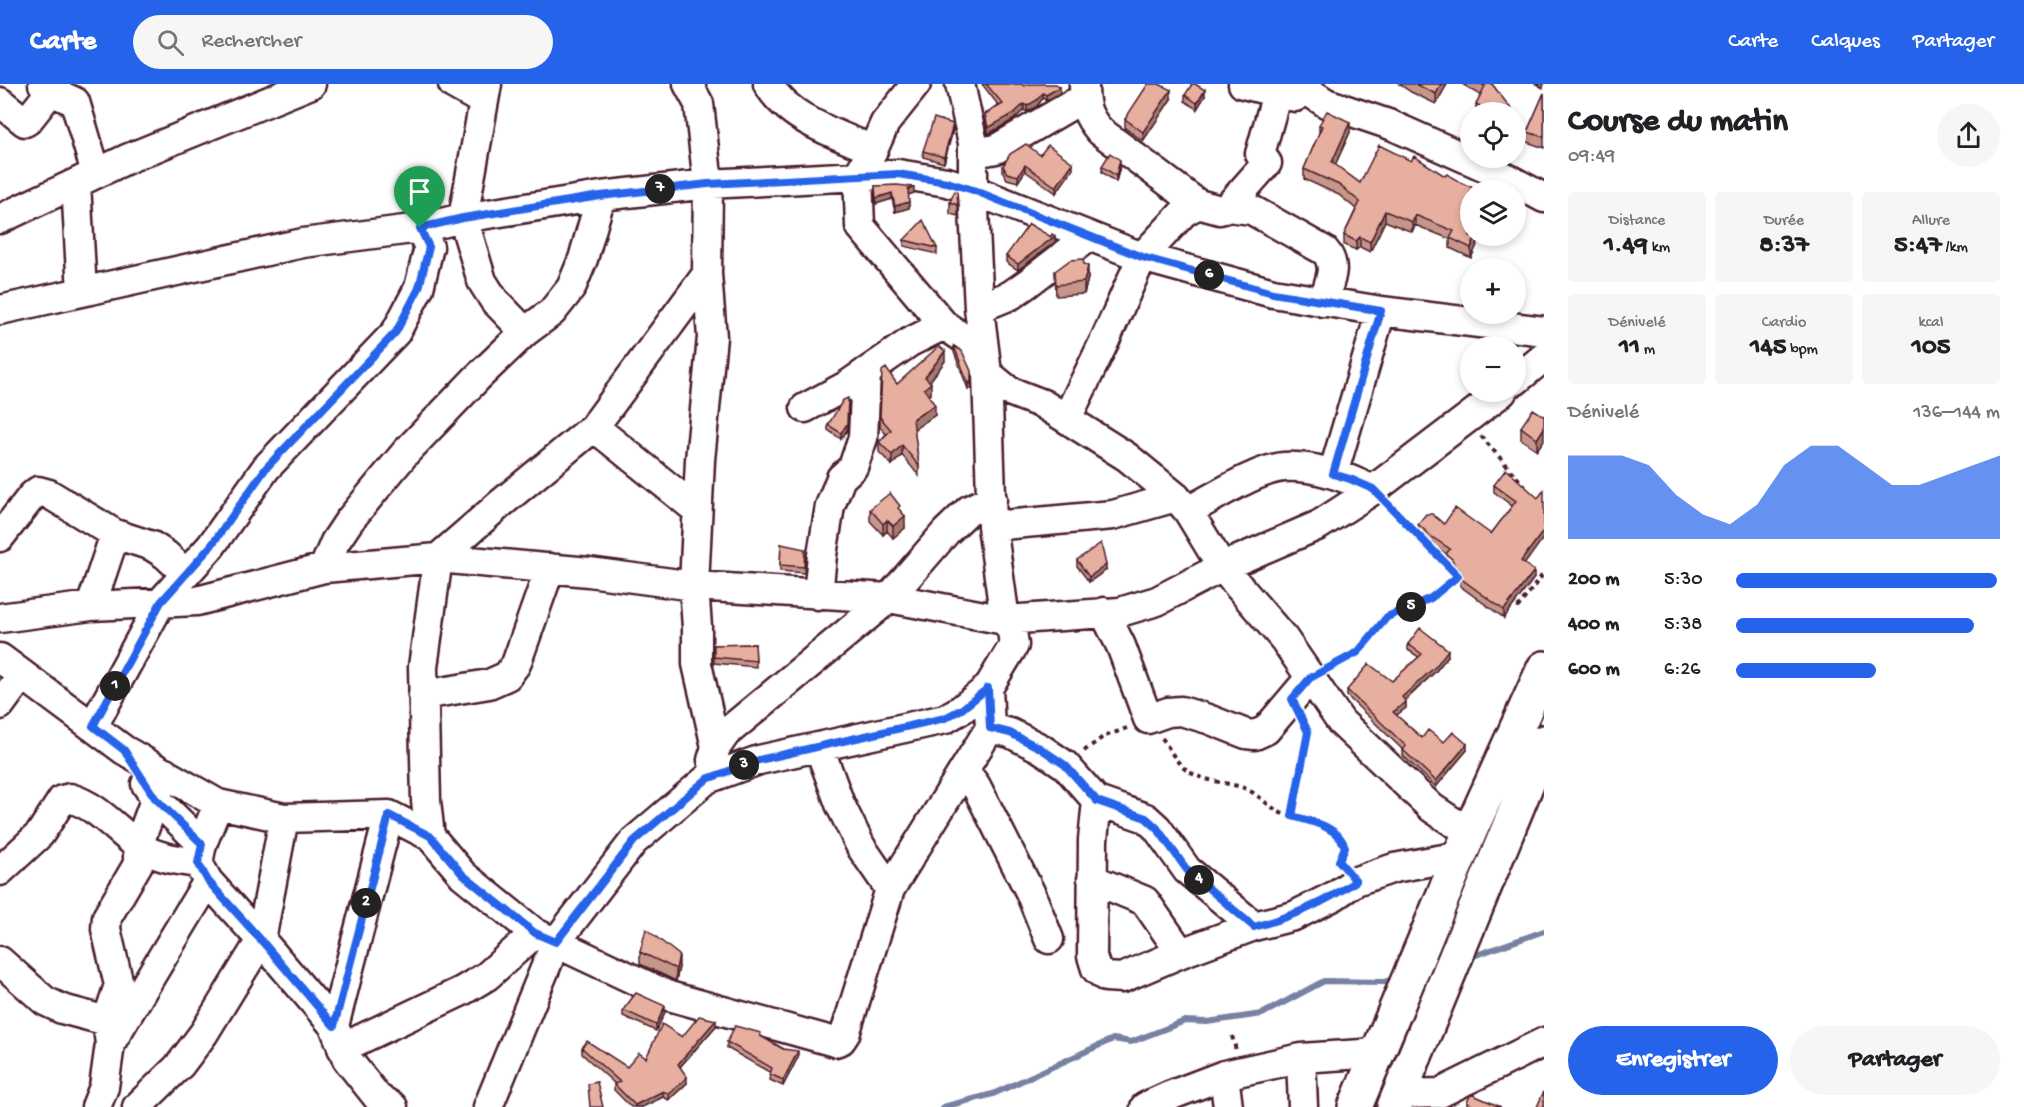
<!DOCTYPE html>
<html lang="fr">
<meta charset="utf-8">
<style>
:root{--surface:#fff;--page:#f6f6f6;--text:#202124;--muted:#757577;--accent:#2563eb}
body{margin:0;font-family:"Gochi Hand",sans-serif;background:var(--page);color:var(--text);height:100vh;display:flex;flex-direction:column;font-size:22px;white-space:nowrap}
*{box-sizing:border-box;margin:0}
p{font-size:20px;color:var(--muted)}
.icon{flex:none;width:33px;height:33px;fill:none;stroke:currentColor;stroke-width:2;stroke-linecap:round;stroke-linejoin:round}
.map{position:relative;flex:1;overflow:hidden}
.side{display:flex;flex-direction:column;background:var(--surface);width:480px}
.side>*{flex:none}
.fabs{position:absolute;left:1460px;top:18px;display:grid;gap:12px}
.fabs a{display:grid;place-items:center;width:66px;height:66px;border-radius:50%;background:var(--surface);box-shadow:0 3px 9px #0003;font-size:30px}
.pin{position:absolute;display:grid;place-items:center;width:51px;height:51px;color:#fff;margin:-62px -26px;border-radius:50% 50% 50% 0;rotate:-45deg;box-shadow:0 0 6px #0007}
.pin .icon{rotate:45deg}
.km{position:absolute;width:30px;height:30px;margin:-15px;border-radius:50%;background:#222;color:#fff;font-size:16px;line-height:30px;text-align:center}
.round{display:grid;place-items:center;flex:none;width:63px;height:63px;border-radius:32px;background:var(--page)}
.summary{display:flex;align-items:center;justify-content:space-between;height:102px;padding:0 24px}
h1{font-size:33px;font-weight:700;line-height:45px}
.figures{display:grid;grid-template-columns:repeat(3,1fr);gap:9px;height:102px;padding:6px 24px}
.figures div{display:grid;align-content:center;border-radius:6px;background:var(--page);text-align:center}
.figures b{font-size:26px;font-weight:700}
.figures small{font-size:16px;font-weight:400}
.figures p{font-size:16px}
.chart{height:168px;padding:12px 24px}
.chart p{display:flex;justify-content:space-between}
.chart svg{width:100%;height:108px;margin-top:6px;fill:var(--accent);opacity:.7}
.button{display:flex;gap:12px;margin-top:auto;padding:12px 24px}
.button a{flex:1;height:69px;border-radius:36px;background:var(--accent);color:#fff;font-size:24px;font-weight:700;line-height:69px;text-align:center}
.button a+a{background:var(--page);color:var(--text)}
ul{padding:0 24px;list-style:none;font-size:20px}
li{display:grid;grid-template-columns:96px 72px 1fr;align-items:center;height:45px}
li i{height:15px;border-radius:8px;background:var(--accent)}
header{display:flex;align-items:center;gap:36px;box-sizing:border-box;height:84px;padding:0 30px;background:var(--accent);color:#fff}
header strong{font-size:28px}
nav{display:flex;gap:33px;margin-inline-start:auto;font-size:21px}
.search{width:420px;height:54px;background:var(--page);display:flex;align-items:center;gap:15px;box-sizing:border-box;padding:0 21px;border-radius:33px;color:var(--muted);font-size:22px}
main{display:flex;flex:1;min-height:0}
.map>svg:first-child{display:block}
</style>
<header>
<strong>Carte</strong>
<div class="search"><svg class="icon" aria-label="search" viewBox="0 0 24 24"><circle cx="10" cy="10" r="6"/><path d="M15 15l6 6"/></svg>Rechercher</div>
<nav><a>Carte</a><a>Calques</a><a>Partager</a></nav>
</header>
<main>
<div class="map">
<svg width="1544" height="1023" viewBox="0 0 1544 1023">
<rect width="100%" height="100%" fill="#fff"/>
<filter id="ink" filterUnits="userSpaceOnUse"><feTurbulence type="fractalNoise" baseFrequency=".0167" numOctaves="2"/><feDisplacementMap in="SourceGraphic" scale="12" xChannelSelector="R" yChannelSelector="G"/><feConvolveMatrix kernelMatrix="1 2 1 2 8 2 1 2 1" color-interpolation-filters="sRGB"/></filter>
<g filter="url(#ink)">
<g fill="none" stroke-linecap="round" stroke-linejoin="round">
<path stroke="#7781a1" stroke-width="6" d="M 1468,874 L 1544,847
M 943,1023 L 993,1010 L 1113,955 L 1131,958 L 1185,937 L 1207,938 L 1262,930 L 1324,897 L 1384,898 L 1398,894"/>
<defs>
<path id="minor" d="M 43,0 L 51,7 L 75,18 L 96,89
M 453,0 L 483,17
M 487,0 L 463,134 L 482,197 L 494,216 L 525,248
M 768,0 C 789,36 837,50 873,66
M 916,0 L 885,39 L 873,66 L 858,91 L 860,142 L 944,241 L 975,262 L 987,289 L 1009,307 L 1043,320 L 1127,373 L 1176,413 L 1188,427 L 1222,483 L 1284,555 L 1341,638 L 1432,724 L 1453,738 L 1471,745
M 1243,0 L 1295,13
M 1297,0 L 1326,19 L 1391,41 L 1492,86 L 1544,114
M 0,18 L 25,38 L 28,36 L 51,7
M 973,59 L 980,68 L 996,65 L 1073,20 L 1084,17
M 76,99 L 82,208
M 1198,120 L 1220,126 L 1228,123 L 1252,126 L 1325,167 C 1339,183 1328,200 1323,218
M 1228,123 L 1267,79 L 1260,70 L 1277,9
M 0,135 L 129,74 L 311,0
M 707,190 L 712,253 L 700,376 L 694,502 L 697,543 L 697,580 L 716,663
M 979,224 L 1011,211 L 1028,199 L 1089,152
M 0,226 L 303,159 L 420,144 L 463,134 L 601,112 L 708,100 L 898,90 L 947,98 L 973,106 L 1142,173 L 1273,209 L 1381,227 L 1544,247
M 1515,297 L 1544,273
M 805,324 L 846,302 L 910,258 L 944,241
M 1067,334 L 1105,256 L 1142,173 L 1184,128 L 1198,120 L 1100,47 C 1086,31 1084,21 1084,0
M 594,343 L 697,426
M 1333,390 L 1381,227
M 1188,427 C 1213,414 1257,385 1284,383 C 1315,381 1346,393 1373,406
M 992,442 L 1113,431 L 1176,413
M 0,453 L 32,412 L 38,407 L 49,410 L 115,450 L 152,462 L 166,471 L 186,490
M 324,484 L 335,458 L 349,437 L 406,368 L 477,294 L 525,248 L 552,228 L 571,204 L 583,175 L 601,112
M 818,511 L 822,471 L 830,422 L 841,394 L 853,383 L 863,354 L 866,288
M 91,522 L 115,450
M 1104,528 L 1121,562 L 1148,635 L 1168,628 L 1181,627 L 1208,635 L 1246,650 L 1255,651 L 1266,646 L 1310,594
M 0,534 L 91,522 L 197,517 L 324,484 L 438,474 L 589,488 L 694,502 L 889,514 L 1005,536 L 1120,528 L 1157,517 L 1222,483 L 1319,441 L 1373,406 L 1502,308
M 0,574 L 124,666 L 218,720 L 284,734 L 389,731 L 430,752 L 463,791 L 535,849 L 669,912 L 835,958 L 841,956 L 845,950 L 890,805 L 990,644 L 988,604
M 423,611 L 489,600 L 507,592 L 516,580 L 550,484
M 0,621 L 22,591
M 93,642 L 161,518 L 211,462 L 266,384 L 396,248 L 419,204 L 429,163 L 420,144
M 990,644 L 1010,649 L 1040,664 L 1065,681 L 1097,717 L 1146,734 L 1157,744 L 1187,786 L 1254,842
M 819,663 L 840,720 L 861,763 L 890,805
M 712,676 L 716,663 L 726,649 L 889,514 L 946,448 L 969,426 L 992,415
M 964,686 L 976,702 L 1030,808 L 1049,855
M 146,700 L 155,714 L 202,760
M 1097,717 L 1093,756 L 1092,872 L 1096,885 L 1106,893 L 1122,894 L 1181,869 L 1254,842 L 1294,832 L 1334,812 L 1356,797 L 1394,784 L 1460,772
M 218,720 L 202,760 L 198,779 L 208,797 L 261,856 L 334,942
M 389,731 L 334,942 L 347,975 L 378,1014 L 393,1023
M 430,752 L 426,717 L 423,583 L 438,474 L 499,421 L 594,343 L 707,190 L 708,100 L 699,20 L 688,0
M 0,787 L 40,750 L 62,716 L 70,714 C 97,722 114,743 136,760 C 153,773 177,776 198,779
M 1092,795 L 1145,817 L 1181,869
M 0,877 L 45,917 L 62,925 L 107,937
M 113,955 L 208,797
M 342,964 L 462,907 L 487,892 L 535,849
M 1301,974 L 1303,1023
M 1224,991 L 1228,1023
M 1399,1010 L 1440,1009 L 1544,958
M 96,1023 L 104,1003 L 110,960 L 107,937 L 119,901 L 106,845 L 107,833 L 138,780 L 138,762 L 165,689
M 137,1023 L 180,981 L 204,949 L 261,856 L 284,734
M 488,1023 L 556,858 L 634,757 L 707,695 L 759,676 L 945,635 L 962,625 L 988,604 L 1014,561 L 1012,547 L 1005,536 L 992,442 L 987,289 L 979,224 L 973,106 L 973,59 L 960,0
M 1145,1023 L 1169,1012 L 1224,991 L 1301,974 L 1378,969"/>
<path id="major" d="M 1355,1023 L 1471,745 L 1544,584
M 1394,1023 L 1544,658"/>
</defs>
<use href="#minor" stroke="#4a1f2b" stroke-width="33"/>
<use href="#major" stroke="#4a1f2b" stroke-width="38"/>
<path stroke="#4a1f2b" stroke-width="4" stroke-dasharray="4.5 4.5" stroke-linecap="butt" d="M 1481,352 L 1527,405
M 1389,422 L 1457,492
M 1509,519 L 1518,523 L 1544,489
M 1329,583 L 1358,568 L 1387,533 L 1431,514 L 1458,492
M 1162,654 C 1170,665 1178,683 1191,689 C 1207,698 1227,698 1244,704 C 1257,709 1267,721 1279,728 C 1300,739 1335,736 1345,763 L 1339,777 L 1342,780
M 1084,667 L 1103,653 L 1127,644
M 1292,732 L 1308,648 L 1302,637
M 1232,952 L 1236,966"/>
<use href="#minor" stroke="#fff" stroke-width="28"/>
<use href="#major" stroke="#fff" stroke-width="33"/>
</g>
<path fill="#c7968a" stroke="#4a1f2b" stroke-width="1.5" d="M 982,0 L 1021,0 L 1024,2 L 1060,9 L 1046,17 L 1043,14 L 1037,22 L 1027,28 L 1024,26 L 1013,36 L 988,50 L 985,36 L 985,30 L 999,22 Z
M 1399,0 L 1447,0 L 1436,20 L 1411,8 Z
M 1462,0 L 1492,0 L 1512,28 L 1476,28 L 1476,20 L 1481,11 Z
M 1536,0 L 1544,0 L 1543,4 Z
M 1544,9 L 1544,64 L 1527,58 L 1527,48 Z
M 1185,11 L 1205,12 L 1197,25 L 1185,17 Z
M 1171,15 L 1143,57 L 1125,44 L 1125,35 Z
M 1319,41 L 1350,48 L 1335,81 L 1360,99 L 1481,152 L 1471,174 L 1450,164 L 1450,155 L 1415,141 L 1412,148 L 1385,137 L 1370,168 L 1360,163 L 1356,166 L 1344,161 L 1344,151 L 1356,125 L 1339,111 L 1304,95 L 1304,85 L 1319,49 Z
M 953,46 L 944,79 L 923,73 L 923,67 Z
M 1040,71 L 1073,85 L 1056,109 L 1025,87 L 1018,98 L 1007,95 L 1003,88 L 1003,82 Z
M 1102,82 L 1120,82 L 1116,98 L 1102,88 Z
M 875,102 L 914,109 L 908,111 L 909,124 L 895,128 L 892,115 L 876,120 Z
M 950,118 L 958,121 L 958,132 L 950,130 Z
M 1051,153 L 1055,158 L 1018,186 L 1006,178 L 1006,172 Z
M 904,156 L 937,164 L 937,170 L 904,162 Z
M 1084,180 L 1088,194 L 1084,210 L 1056,212 L 1055,187 Z
M 954,262 L 971,304 L 968,305 L 954,268 Z
M 945,277 L 929,298 L 931,310 L 929,312 L 935,331 L 914,345 L 919,382 L 919,392 L 902,371 L 892,381 L 879,368 L 879,358 L 886,350 L 880,343 L 880,333 L 897,300 Z
M 1544,332 L 1537,366 L 1521,355 L 1521,343 Z
M 828,341 L 847,346 L 841,355 L 828,346 Z
M 1494,401 L 1538,414 L 1524,480 L 1534,494 L 1504,534 L 1460,502 L 1460,495 L 1455,490 L 1452,482 L 1446,477 L 1446,470 L 1432,460 L 1418,447 L 1418,440 L 1444,440 L 1491,450 L 1512,422 L 1494,408 Z
M 870,425 L 900,427 L 905,444 L 893,454 L 887,447 L 883,451 L 870,437 Z
M 781,460 L 805,471 L 804,489 L 780,487 Z
M 1077,476 L 1106,486 L 1089,498 L 1077,482 Z
M 755,560 L 756,583 L 714,579 L 714,561 Z
M 1408,560 L 1448,572 L 1436,587 L 1405,617 L 1406,624 L 1396,631 L 1422,654 L 1444,658 L 1467,666 L 1436,703 L 1403,672 L 1403,666 L 1347,612 L 1347,606 L 1392,597 L 1419,573 L 1408,566 Z
M 640,868 L 679,883 L 676,897 L 640,880 Z
M 623,926 L 665,928 L 656,947 L 623,932 Z
M 716,942 L 680,983 L 687,999 L 669,1016 L 663,1013 L 642,1023 L 631,1023 L 614,1006 L 614,1000 L 615,1000 L 582,970 L 582,964 L 627,983 L 646,974 L 682,953 Z
M 761,952 L 798,973 L 783,1002 L 770,996 L 771,989 L 727,964 L 727,958 Z
M 1467,1018 L 1501,1023 L 1467,1023 Z"/>
<path fill="#a27a70" stroke="#4a1f2b" stroke-width="1.5" d="M 1441,0 L 1447,0 L 1436,20 L 1436,10 Z
M 1060,3 L 1060,9 L 1046,17 L 1046,11 Z
M 1171,6 L 1171,15 L 1143,57 L 1143,48 Z
M 1205,6 L 1205,12 L 1197,25 L 1197,19 Z
M 1043,9 L 1043,14 L 1037,22 L 1027,28 L 1027,22 Z
M 1024,20 L 1024,26 L 1013,36 L 988,50 L 988,44 Z
M 1350,38 L 1350,48 L 1332,88 L 1332,78 Z
M 953,40 L 953,46 L 944,79 L 944,73 Z
M 1120,76 L 1120,82 L 1116,98 L 1116,92 Z
M 1073,79 L 1073,85 L 1056,109 L 1056,103 Z
M 1025,81 L 1025,87 L 1018,98 L 1018,92 Z
M 914,103 L 914,109 L 908,111 L 908,105 Z
M 892,109 L 892,115 L 876,120 L 876,114 Z
M 909,118 L 909,124 L 895,128 L 895,122 Z
M 1385,127 L 1385,137 L 1370,168 L 1370,158 Z
M 1415,131 L 1415,141 L 1412,148 L 1412,138 Z
M 1055,152 L 1055,158 L 1018,186 L 1018,180 Z
M 1476,152 L 1481,152 L 1471,174 L 1471,164 Z
M 1360,153 L 1360,163 L 1356,166 L 1356,157 Z
M 1088,182 L 1088,194 L 1084,210 L 1084,198 Z
M 945,267 L 945,277 L 925,304 L 925,293 Z
M 971,298 L 971,304 L 968,305 L 968,299 Z
M 931,299 L 931,310 L 924,315 L 924,305 Z
M 848,320 L 847,346 L 841,355 L 841,349 Z
M 935,321 L 935,331 L 913,346 L 913,335 Z
M 1544,344 L 1544,356 L 1537,366 L 1537,355 Z
M 902,361 L 902,371 L 892,381 L 892,371 Z
M 905,432 L 905,444 L 893,454 L 893,442 Z
M 887,436 L 887,447 L 883,451 L 883,440 Z
M 1544,446 L 1544,453 L 1521,485 L 1521,477 Z
M 1106,481 L 1106,486 L 1089,498 L 1089,493 Z
M 1534,487 L 1534,494 L 1504,534 L 1504,526 Z
M 1448,566 L 1448,572 L 1436,587 L 1402,619 L 1402,613 Z
M 1406,618 L 1406,624 L 1393,634 L 1393,628 Z
M 1467,660 L 1467,666 L 1436,703 L 1436,697 Z
M 679,871 L 679,883 L 676,897 L 676,885 Z
M 665,922 L 665,928 L 656,947 L 656,941 Z
M 716,936 L 716,942 L 678,985 L 678,980 Z
M 798,967 L 798,973 L 783,1002 L 783,996 Z
M 687,993 L 687,999 L 669,1016 L 669,1010 Z
M 663,1007 L 663,1013 L 642,1023 L 635,1023 L 635,1021 Z"/>
<path fill="#e7afa0" stroke="#4a1f2b" stroke-width="1.5" d="M 986,0 L 1021,0 L 1024,2 L 1025,0 L 1056,0 L 1060,3 L 1046,11 L 1043,9 L 1037,16 L 1027,22 L 1024,20 L 1013,30 L 988,44 L 985,30 L 1003,20 Z
M 1148,0 L 1159,0 L 1171,6 L 1143,48 L 1125,35 Z
M 1192,0 L 1195,0 L 1205,6 L 1197,19 L 1185,11 Z
M 1415,0 L 1441,0 L 1436,10 Z
M 1481,0 L 1492,0 L 1512,26 L 1510,28 L 1490,28 L 1486,25 L 1476,20 L 1485,2 Z
M 1544,9 L 1544,53 L 1527,48 Z
M 1327,27 L 1350,38 L 1332,78 L 1360,99 L 1379,61 L 1411,77 L 1414,72 L 1445,92 L 1447,90 L 1461,99 L 1479,106 L 1470,106 L 1470,152 L 1476,152 L 1471,164 L 1450,154 L 1454,147 L 1415,131 L 1412,138 L 1385,127 L 1370,158 L 1360,153 L 1356,157 L 1344,151 L 1360,118 L 1339,101 L 1304,85 L 1322,42 L 1319,41 Z
M 934,34 L 953,40 L 944,73 L 923,67 Z
M 1026,60 L 1040,71 L 1048,61 L 1073,79 L 1056,103 L 1025,81 L 1018,92 L 1007,89 L 1003,82 L 1010,70 Z
M 1110,69 L 1120,76 L 1116,92 L 1102,82 Z
M 897,101 L 914,103 L 908,105 L 909,118 L 895,122 L 892,109 L 876,114 L 875,102 Z
M 955,106 L 957,107 L 958,121 L 950,118 Z
M 923,136 L 937,164 L 904,156 Z
M 1029,140 L 1051,153 L 1052,150 L 1055,152 L 1018,180 L 1006,172 Z
M 1083,175 L 1084,180 L 1088,182 L 1084,198 L 1056,201 L 1055,187 L 1070,176 Z
M 939,262 L 945,267 L 925,293 L 931,299 L 924,305 L 935,321 L 913,335 L 919,382 L 902,361 L 892,371 L 879,358 L 891,346 L 880,333 L 882,287 L 886,284 L 897,300 Z
M 954,262 L 962,267 L 971,287 L 971,298 L 968,299 Z
M 848,314 L 847,340 L 841,349 L 828,341 L 843,316 Z
M 1533,325 L 1544,332 L 1544,344 L 1537,355 L 1521,343 Z
M 1506,385 L 1538,414 L 1544,406 L 1544,446 L 1521,477 L 1534,487 L 1504,526 L 1460,494 L 1463,490 L 1455,482 L 1452,475 L 1446,470 L 1450,465 L 1432,453 L 1418,440 L 1426,430 L 1432,430 L 1444,440 L 1455,424 L 1491,450 L 1516,417 L 1494,401 Z
M 890,409 L 900,422 L 898,424 L 905,432 L 893,442 L 887,436 L 883,440 L 870,425 Z
M 1101,459 L 1106,481 L 1089,493 L 1077,476 Z
M 781,460 L 805,465 L 804,483 L 780,481 Z
M 1420,544 L 1448,566 L 1436,582 L 1402,613 L 1406,618 L 1393,628 L 1422,654 L 1428,646 L 1444,658 L 1453,648 L 1467,660 L 1436,697 L 1403,666 L 1406,662 L 1347,606 L 1369,580 L 1392,597 L 1422,570 L 1408,560 Z
M 755,560 L 756,577 L 714,573 L 714,561 Z
M 646,845 L 679,871 L 676,885 L 640,868 Z
M 636,909 L 665,922 L 656,941 L 623,926 Z
M 699,932 L 716,936 L 678,980 L 687,993 L 669,1010 L 663,1007 L 635,1021 L 614,1000 L 620,998 L 582,964 L 587,957 L 627,983 L 639,969 L 646,974 L 662,940 L 682,953 Z
M 735,942 L 761,949 L 760,952 L 783,965 L 798,967 L 783,996 L 770,990 L 772,984 L 727,958 Z
M 597,998 L 603,1023 L 590,1023 L 588,1000 Z
M 1544,1007 L 1544,1023 L 1537,1023 Z
M 1471,1010 L 1501,1023 L 1474,1023 L 1467,1018 Z"/>
</g>
<g fill="none" stroke-linecap="round" stroke-linejoin="round" filter="url(#ink)">
<defs>
<path id="route" d="M 898,90 L 947,98 L 973,106 L 1142,173 L 1273,209 L 1381,227 L 1333,390 L 1350,395 L 1373,405 L 1458,492 L 1431,514 L 1387,533 L 1358,568 L 1310,594 L 1292,615 L 1308,648 L 1292,732 C 1312,738 1338,742 1345,763 L 1339,777 L 1356,797 C 1321,821 1295,831 1254,843 L 1187,786 L 1157,744 L 1146,734 L 1097,717 L 1065,681 L 1040,664 L 1010,649 L 990,644 L 988,604 L 962,625 L 945,634 L 759,676 L 707,695 L 634,757 L 556,858 L 535,849 L 463,791 L 430,752 L 389,731 L 334,942 L 261,856 L 208,797 L 198,779 L 202,760 L 155,714 L 124,666 L 93,642 L 161,518 L 211,462 L 266,384 L 396,248 L 419,204 L 429,163 L 420,144 L 463,134 L 600,112 L 708,100 Z"/>
</defs>
<use href="#route" stroke="#fff" stroke-width="12"/>
<use href="#route" stroke="#2563eb" stroke-width="8"/>
</g>
</svg>
<div class="fabs">
<a><svg class="icon" aria-label="locate" viewBox="0 0 24 24"><circle cx="12" cy="12" r="6"/><path d="M12 2v4M12 18v4M2 12h4M18 12h4"/></svg></a>
<a><svg class="icon" aria-label="layers" viewBox="0 0 24 24"><path d="M12 4l9 5-9 5-9-5zM3 14l9 5 9-5"/></svg></a>
<a>+</a>
<a>−</a>
</div>
<div class="pin" style="left:420px;top:144px;background:#1e9e55"><svg class="icon" aria-label="arrive" viewBox="0 0 24 24"><path d="M6 21V4h12l-3 4 3 4H6"/></svg></div>
<b class="km" style="left:115px;top:602px">1</b>
<b class="km" style="left:366px;top:819px">2</b>
<b class="km" style="left:744px;top:681px">3</b>
<b class="km" style="left:1199px;top:796px">4</b>
<b class="km" style="left:1411px;top:523px">5</b>
<b class="km" style="left:1209px;top:191px">6</b>
<b class="km" style="left:660px;top:105px">7</b>
</div>
<section class="side">
<div class="summary"><div><h1>Course du matin</h1><p>09:49</p></div><a class="round"><svg class="icon" aria-label="share" viewBox="0 0 24 24"><path d="M12 15V3M7 8l5-5 5 5M5 13v7h14v-7"/></svg></a></div>
<div class="figures">
<div><p>Distance</p><b>1.49<small> km</small></b></div>
<div><p>Durée</p><b>8:37</b></div>
<div><p>Allure</p><b>5:47<small> /km</small></b></div>
</div>
<div class="figures">
<div><p>Dénivelé</p><b>11<small> m</small></b></div>
<div><p>Cardio</p><b>145<small> bpm</small></b></div>
<div><p>kcal</p><b>105</b></div>
</div>
<div class="chart"><p><span>Dénivelé</span>136–144 m</p>
<svg viewBox="0 0 160 44" preserveAspectRatio="none"><path d="M0 44V10L10 10L20 10L30 14L40 26L50 34L60 38L70 30L80 14L90 6L100 6L110 14L120 22L130 22L140 18L150 14L160 10V44z"/></svg>
</div>
<ul>
<li><b>200 m</b>5:30<i style="width:99%"></i></li>
<li><b>400 m</b>5:38<i style="width:90%"></i></li>
<li><b>600 m</b>6:26<i style="width:53%"></i></li>
</ul>
<div class="button"><a>Enregistrer</a><a>Partager</a></div>
</section>
</main>
